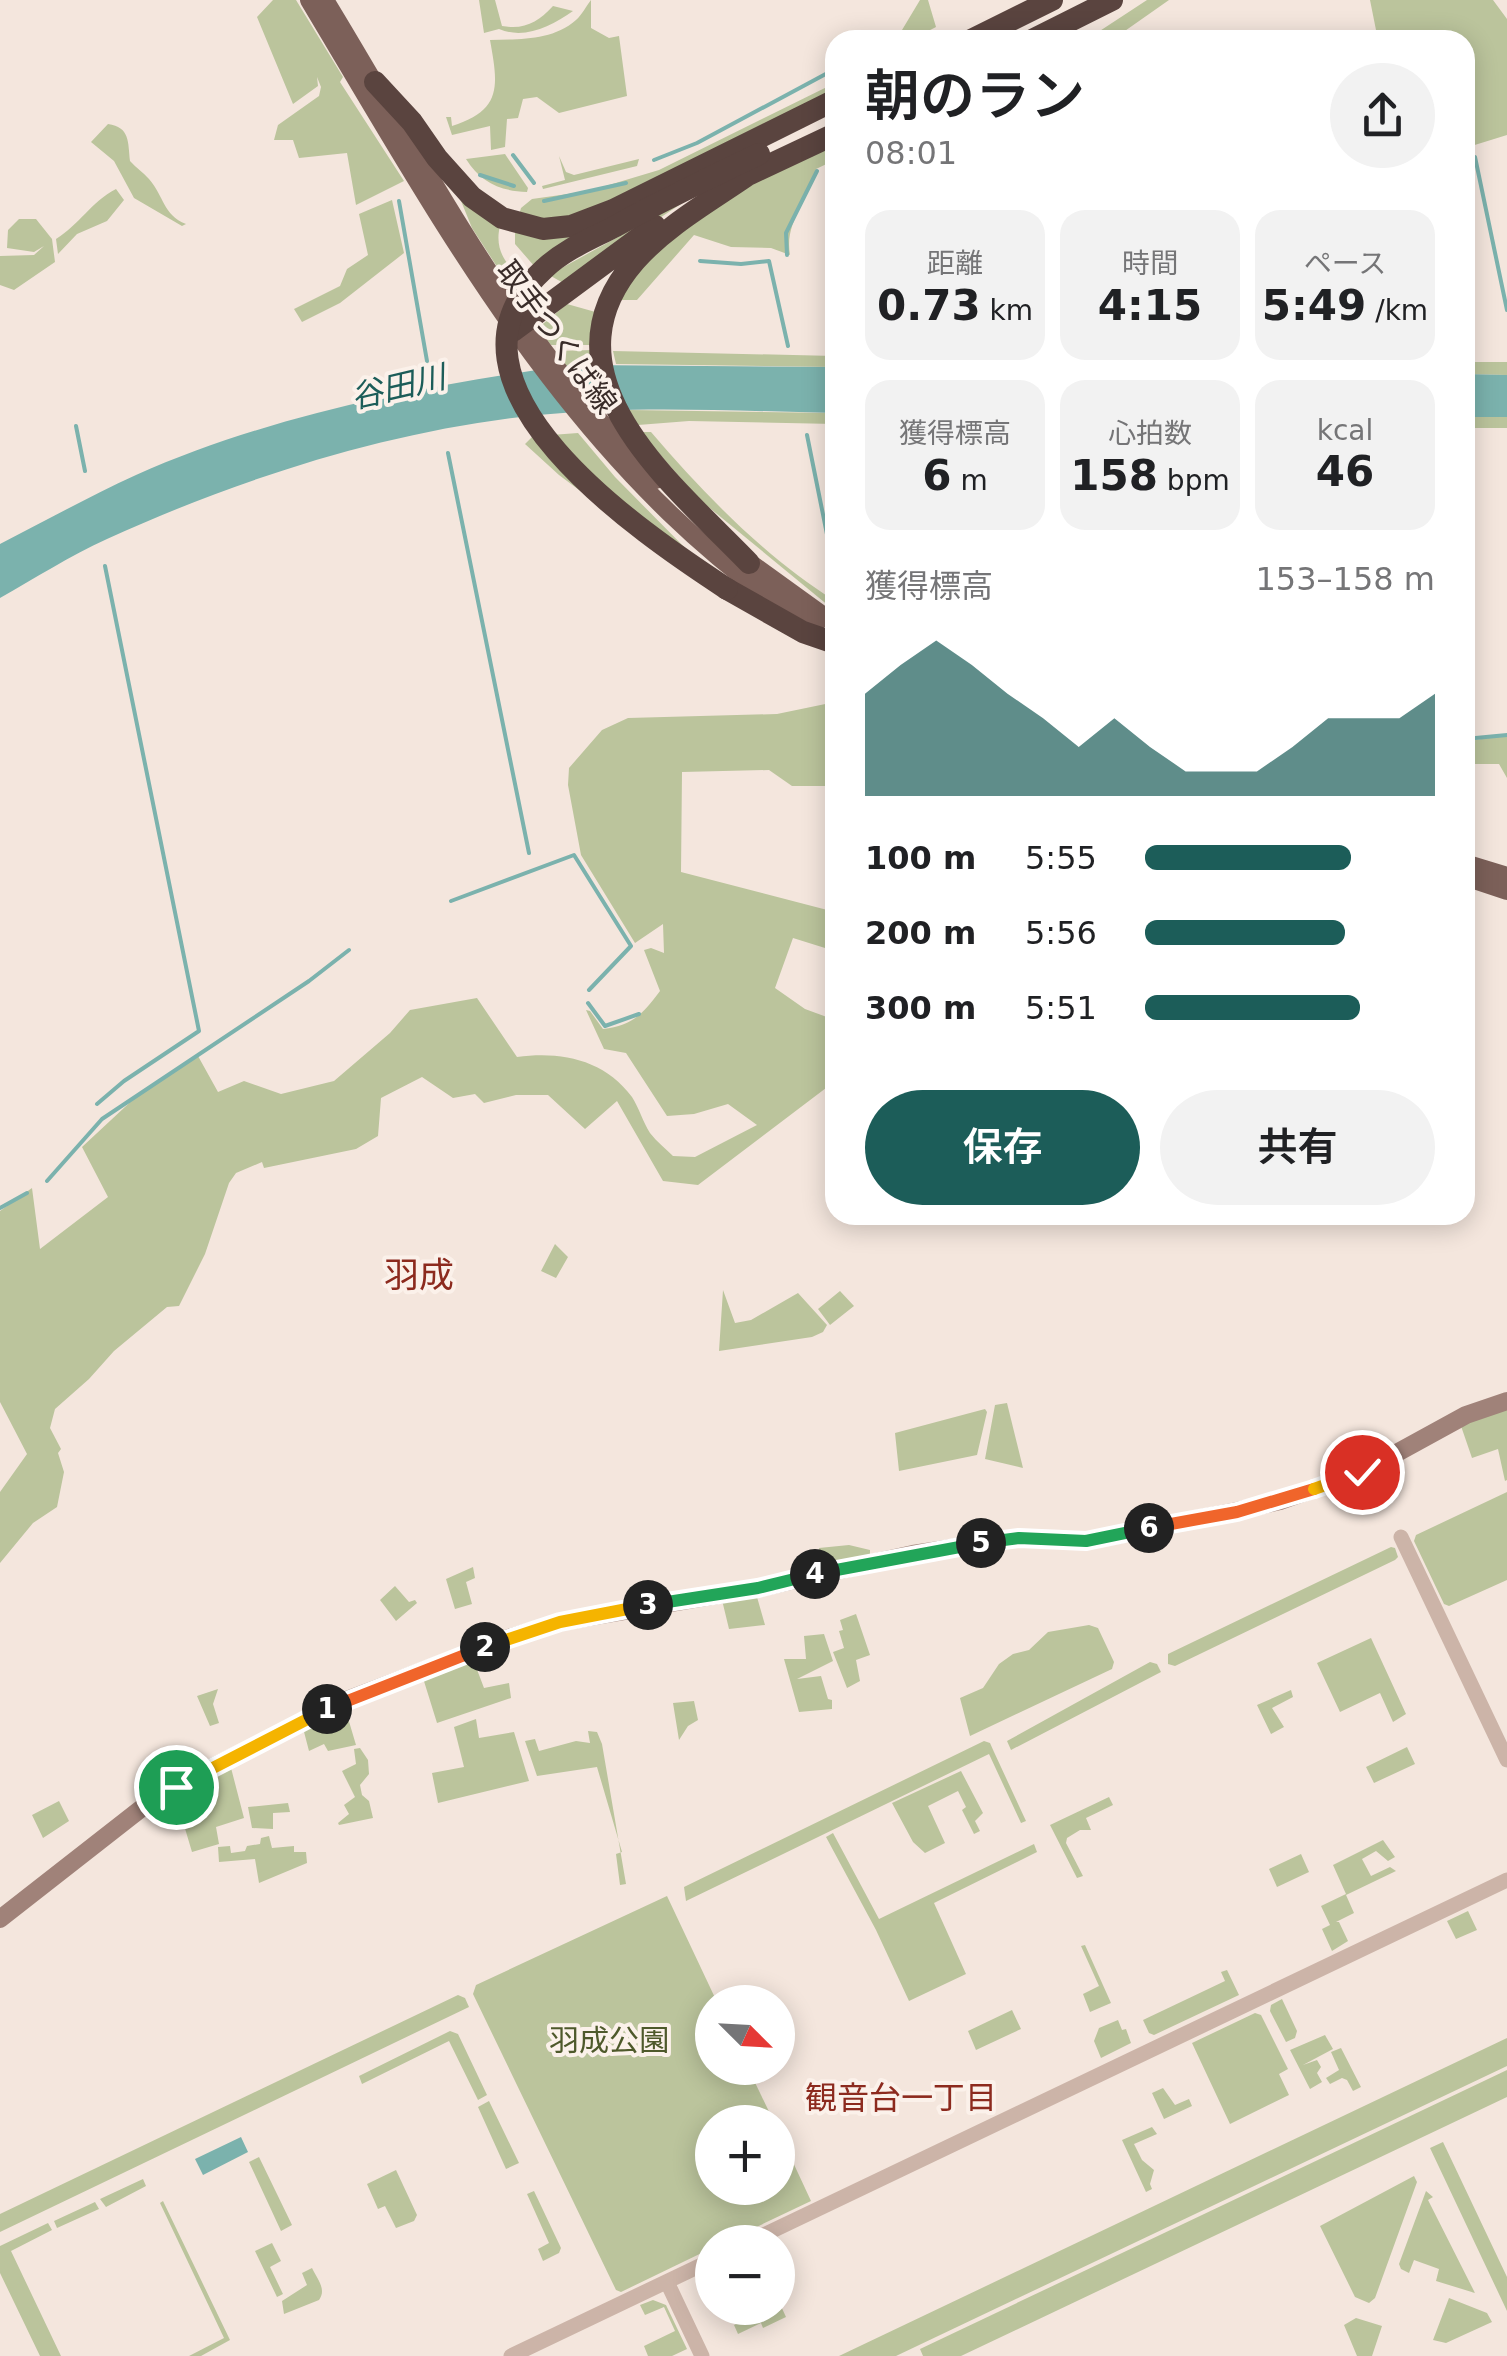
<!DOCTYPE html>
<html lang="ja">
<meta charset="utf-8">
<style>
:root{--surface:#fff;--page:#f2f2f2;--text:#202124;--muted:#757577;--accent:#1c5d59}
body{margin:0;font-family:"DejaVu Sans","Noto Sans JP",sans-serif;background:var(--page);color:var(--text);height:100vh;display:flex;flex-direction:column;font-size:38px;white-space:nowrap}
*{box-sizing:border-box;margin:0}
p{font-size:32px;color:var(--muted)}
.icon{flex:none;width:55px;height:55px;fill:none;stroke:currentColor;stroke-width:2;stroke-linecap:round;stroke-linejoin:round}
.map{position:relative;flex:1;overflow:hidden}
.drawer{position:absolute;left:825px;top:30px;width:650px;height:1195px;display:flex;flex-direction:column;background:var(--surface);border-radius:30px;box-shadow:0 5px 25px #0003}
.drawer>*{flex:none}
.needle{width:65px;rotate:114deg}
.buttons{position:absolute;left:695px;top:1985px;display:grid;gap:20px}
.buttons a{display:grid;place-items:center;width:100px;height:100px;border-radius:50%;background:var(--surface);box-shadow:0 5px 25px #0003;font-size:50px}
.pin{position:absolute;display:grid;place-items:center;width:85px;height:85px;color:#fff;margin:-42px;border:5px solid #fff;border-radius:50%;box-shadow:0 2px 10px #0007}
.km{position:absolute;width:50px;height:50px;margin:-25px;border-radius:50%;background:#222;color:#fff;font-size:28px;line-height:50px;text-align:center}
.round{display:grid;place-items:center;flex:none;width:105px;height:105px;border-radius:52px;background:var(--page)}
.headline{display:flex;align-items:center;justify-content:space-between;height:170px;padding:0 40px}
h1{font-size:55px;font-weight:600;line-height:75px}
.figures{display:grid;grid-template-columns:repeat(3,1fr);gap:15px;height:170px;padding:10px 40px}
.figures div{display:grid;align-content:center;border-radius:25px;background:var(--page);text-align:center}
.figures b{font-size:42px;font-weight:600}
.figures small{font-size:28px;font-weight:400}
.figures p{font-size:28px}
.chart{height:280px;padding:20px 40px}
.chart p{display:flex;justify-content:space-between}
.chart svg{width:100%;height:180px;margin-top:10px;fill:var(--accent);opacity:.7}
.button{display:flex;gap:20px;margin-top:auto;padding:20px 40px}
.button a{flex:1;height:115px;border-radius:60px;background:var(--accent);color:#fff;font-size:40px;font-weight:600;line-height:115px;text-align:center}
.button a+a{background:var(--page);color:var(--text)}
ul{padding:0 40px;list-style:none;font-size:32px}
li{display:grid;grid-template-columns:160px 120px 1fr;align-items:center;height:75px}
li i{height:25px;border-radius:12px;background:var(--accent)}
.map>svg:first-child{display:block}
</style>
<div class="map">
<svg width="1507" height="2356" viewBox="0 0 1507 2356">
<rect width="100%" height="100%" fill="#f4e6dd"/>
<path fill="#bbc49c" d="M 273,0 L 296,0 L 343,77 L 340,82 L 404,181 L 356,205 L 347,153 L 299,158 L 293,140 L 274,140 L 278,125 L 319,96 L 321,87 L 317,77 L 318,86 L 293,104 L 257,17 Z
M 479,0 L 495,0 L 502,26 C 525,30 538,22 553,6 L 573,11 C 551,26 525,40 499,29 L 484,33 Z
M 591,0 L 591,28 L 609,38 L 619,36 L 627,96 L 559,113 L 537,97 L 523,99 L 518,118 L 507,119 L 505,147 L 491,150 L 490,126 L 452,135 L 446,117 L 451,117 L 452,126 C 503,110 498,85 490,40 C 520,39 552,41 576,20 C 582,15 586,6 591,0 Z
M 920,0 L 928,0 L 936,27 L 911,40 L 896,40 Z
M 1147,0 L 1169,0 L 1112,40 L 1086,40 Z
M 1370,0 L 1493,0 L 1507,19 L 1507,135 L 1465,148 L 1465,40 L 1378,40 Z
M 835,83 L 835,92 L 580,217 L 518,219 L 521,208 L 532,199 L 589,191 L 659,170 Z
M 108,124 C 130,127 128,142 130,161 C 136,168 143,172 149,179 C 164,196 163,215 186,224 L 182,226 L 134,198 L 114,161 L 91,142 Z
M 835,141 L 835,160 L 816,169 C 809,202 784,221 790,255 L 771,248 L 731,247 L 694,235 L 637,300 L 620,300 C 663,218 756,180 835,141 Z
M 505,154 L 528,188 L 527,192 C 500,191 480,182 466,159 Z
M 559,156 L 566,172 L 574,175 L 639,159 L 637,166 L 543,189 L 542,186 L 565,180 Z
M 116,189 L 124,200 L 107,221 L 77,234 L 58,254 L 56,239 C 79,225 91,202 116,189 Z
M 696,194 L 628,239 L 567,285 L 549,275 Z
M 459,196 L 500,226 C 494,250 506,266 525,280 L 514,293 L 472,228 Z
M 392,200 L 404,253 L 340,303 L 302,322 L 294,309 L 340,286 L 347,269 L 368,255 L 359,214 Z
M 19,219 L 36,219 L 52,239 L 55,262 L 14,290 L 0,285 L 0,256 L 34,255 L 44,246 L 34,252 L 7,248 L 8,230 Z
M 584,230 L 535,267 L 515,244 L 515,233 Z
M 567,304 L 599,313 L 595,345 L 551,345 L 538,328 Z
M 593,350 L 595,364 L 583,365 L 579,359 L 579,364 L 566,366 L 554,351 Z
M 613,351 L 835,356 L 835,367 L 616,364 Z
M 1465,362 L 1507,362 L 1507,375 L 1465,374 Z
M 629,410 L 835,413 L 835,424 L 689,421 L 638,425 Z
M 1465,417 L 1507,417 L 1507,428 L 1465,428 Z
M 640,432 L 651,432 C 705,495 764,556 835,601 L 835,611 L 700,500 Z
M 578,433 L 615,477 L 694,557 L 618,503 L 551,435 Z
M 534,435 L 611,514 L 559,475 L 525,444 Z
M 835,702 L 835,786 L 792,786 L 769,770 L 682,772 L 681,872 L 835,912 L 835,936 L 831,935 L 825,948 L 793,938 L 775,988 L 805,1009 L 835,1020 L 835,1092 L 826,1088 L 698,1185 L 663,1181 L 617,1101 L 585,1129 L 548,1095 L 516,1095 L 484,1103 L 475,1094 L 453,1098 L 422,1077 L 381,1098 L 378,1136 L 356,1149 L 264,1168 L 262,1162 L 236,1173 L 229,1183 L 205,1254 L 179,1306 L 167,1307 L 114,1351 L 89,1379 L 55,1409 L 50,1428 L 61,1449 L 58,1453 L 64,1472 L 57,1507 L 33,1523 L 0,1563 L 0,1492 L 27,1454 L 0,1402 L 0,1211 L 32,1188 L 40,1249 L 108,1197 L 82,1147 L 140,1093 L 198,1056 L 218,1092 L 244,1081 L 281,1094 L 334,1081 L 390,1033 L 410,1010 L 477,998 L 517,1057 C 560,1051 604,1059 632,1097 C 639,1108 643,1122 650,1133 C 657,1142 666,1149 673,1156 L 695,1157 L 757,1125 L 728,1104 L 694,1114 L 667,1116 L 626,1053 L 604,1049 L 586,1010 L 590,1011 L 603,1029 C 632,1026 643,1014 660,991 L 644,950 L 651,948 L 664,953 L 663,924 L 635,943 L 581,855 L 568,785 L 569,768 L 602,730 L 628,718 L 777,714 Z
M 1497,736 L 1507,737 L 1507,778 L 1499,764 L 1471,764 L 1468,771 L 1465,770 L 1465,742 Z
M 555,1244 L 568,1257 L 556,1278 L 541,1271 Z
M 723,1290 L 735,1323 L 751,1320 L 798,1293 L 827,1325 L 823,1332 L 812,1337 L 719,1351 Z
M 840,1291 L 854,1306 L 830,1325 L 818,1309 Z
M 1007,1403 L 1023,1468 L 985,1459 L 995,1405 Z
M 1507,1407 L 1507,1480 L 1505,1481 L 1498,1449 L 1472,1458 L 1461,1426 Z
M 985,1409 L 987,1412 L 977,1455 L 899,1471 L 895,1433 Z
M 1507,1492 L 1507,1580 L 1449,1606 L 1444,1604 L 1414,1541 L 1416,1535 Z
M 849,1545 L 870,1550 L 870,1555 L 822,1564 L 819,1548 Z
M 1391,1547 L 1395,1548 L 1398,1557 L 1395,1560 L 1175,1666 L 1168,1664 L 1168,1654 Z
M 473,1567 L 475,1578 L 466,1582 L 472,1604 L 455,1609 L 446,1579 Z
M 395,1586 L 409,1602 L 415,1600 L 417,1603 L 396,1621 L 380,1600 Z
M 757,1597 L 765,1625 L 729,1629 L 722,1600 Z
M 856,1614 L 870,1655 L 856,1660 L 860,1681 L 847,1688 L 833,1652 L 844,1648 L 839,1631 L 843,1630 L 840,1620 Z
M 1089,1625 L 1098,1628 L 1114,1662 L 1112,1669 L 970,1736 L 960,1698 L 983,1688 L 999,1664 L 1013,1654 L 1029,1650 L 1048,1632 Z
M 824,1634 L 833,1661 L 797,1679 L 821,1676 L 828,1699 L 832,1700 L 832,1709 L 799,1712 L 784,1659 L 806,1659 L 804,1636 Z
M 1371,1638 L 1406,1714 L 1393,1722 L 1380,1693 L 1340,1712 L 1317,1663 Z
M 473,1659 L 484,1688 L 509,1683 L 511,1698 L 437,1723 L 423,1678 Z
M 1150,1662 L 1157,1664 L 1161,1672 L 1011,1750 L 1007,1741 Z
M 218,1689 L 213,1704 L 219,1723 L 210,1726 L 197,1696 Z
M 1291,1690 L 1293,1697 L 1272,1708 L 1284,1727 L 1271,1734 L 1257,1705 Z
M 694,1701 L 698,1720 L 688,1726 L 679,1740 L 673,1703 Z
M 345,1708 L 356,1745 L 328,1751 L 324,1744 L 309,1751 L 303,1728 Z
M 476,1719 L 479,1738 L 514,1732 L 529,1781 L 438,1803 L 432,1773 L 464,1767 L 454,1727 Z
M 588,1731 L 597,1732 L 602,1744 L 626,1884 L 620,1885 L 616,1854 L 622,1852 L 597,1767 L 537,1776 L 525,1741 L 535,1739 L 539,1751 L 576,1741 L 590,1743 Z
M 984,1741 L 990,1743 L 994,1752 L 1026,1821 L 1021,1823 L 989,1754 L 686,1901 L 684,1887 Z
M 1407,1747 L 1415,1764 L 1374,1783 L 1366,1767 Z
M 360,1748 L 368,1760 L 369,1774 L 360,1785 L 362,1795 L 369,1801 L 373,1818 L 339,1825 L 338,1823 L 349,1814 L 344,1805 L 355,1797 L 342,1771 L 356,1764 L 354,1749 Z
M 230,1764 L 244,1818 L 216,1827 L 219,1844 L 192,1852 L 175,1795 Z
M 961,1771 L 983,1813 L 975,1821 L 980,1831 L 974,1834 L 962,1810 L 966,1807 L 958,1791 L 928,1806 L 945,1843 L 925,1853 L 913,1842 L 892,1803 Z
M 1109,1797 L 1113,1805 L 1086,1818 L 1091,1830 L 1080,1830 L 1067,1838 L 1066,1843 L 1083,1876 L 1077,1878 L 1050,1825 Z
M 59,1801 L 69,1821 L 43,1838 L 32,1815 Z
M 288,1803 L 290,1812 L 273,1813 L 273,1829 L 252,1828 L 248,1807 Z
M 833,1833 L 879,1919 L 1034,1844 L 1037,1852 L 934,1903 L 966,1974 L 909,2001 L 876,1930 L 826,1837 Z
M 269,1836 L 272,1848 L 294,1846 L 294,1852 L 306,1852 L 307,1863 L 259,1883 L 255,1859 L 219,1862 L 218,1847 L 230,1846 L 231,1853 L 245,1851 L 247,1846 L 260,1844 L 261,1838 Z
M 1383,1840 L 1395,1857 L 1388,1861 L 1376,1851 L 1362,1859 L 1371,1876 L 1390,1867 L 1396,1871 L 1346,1895 L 1354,1913 L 1336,1922 L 1339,1922 L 1348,1941 L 1332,1951 L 1322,1929 L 1330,1925 L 1321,1906 L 1346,1894 L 1333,1865 Z
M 1301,1854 L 1309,1872 L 1277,1887 L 1269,1869 Z
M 667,1896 L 717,2002 L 712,2002 L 712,2068 L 748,2068 L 774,2122 L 712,2122 L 712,2188 L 778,2188 L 778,2130 L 811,2201 L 725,2242 L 712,2242 L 712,2248 L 621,2292 L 616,2290 L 473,1994 L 476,1985 Z
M 1468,1911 L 1477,1930 L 1456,1939 L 1447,1921 Z
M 1085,1945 L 1111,2003 L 1090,2012 L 1083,1994 L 1099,1986 L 1081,1946 Z
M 1227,1970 L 1239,1995 L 1154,2035 L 1149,2033 L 1143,2020 L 1225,1981 L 1221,1972 Z
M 458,1995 L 465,1998 L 469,2007 L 0,2232 L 0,2214 Z
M 1282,1999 L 1297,2031 L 1295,2038 L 1286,2042 L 1270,2011 L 1271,2005 Z
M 1012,2010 L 1021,2029 L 976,2050 L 968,2031 Z
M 1255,2013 L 1261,2015 L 1288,2069 L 1279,2074 L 1289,2095 L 1230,2124 L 1192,2043 Z
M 1118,2020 L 1122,2030 L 1126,2029 L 1131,2043 L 1101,2058 L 1094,2041 L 1099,2028 Z
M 450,2031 L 458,2034 L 487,2095 L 478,2100 L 449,2041 L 362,2084 L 359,2076 Z
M 1325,2035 L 1333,2049 L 1303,2065 L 1317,2060 L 1321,2067 L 1317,2073 L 1322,2082 L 1310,2089 L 1290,2050 Z
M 1507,2038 L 1507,2066 L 896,2356 L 839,2356 Z
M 1341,2048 L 1361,2087 L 1353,2091 L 1347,2080 L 1342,2078 L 1330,2084 L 1326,2078 L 1339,2070 L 1331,2052 Z
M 1507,2070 L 1507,2097 L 961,2356 L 923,2356 L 920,2349 Z
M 1163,2088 L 1175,2105 L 1189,2099 L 1192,2106 L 1164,2119 L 1152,2093 Z
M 489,2101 L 519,2163 L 506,2169 L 478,2107 Z
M 1152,2127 L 1157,2134 L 1134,2144 L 1142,2160 L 1154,2170 L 1150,2184 L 1152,2189 L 1146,2192 L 1122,2140 Z
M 1443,2142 L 1507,2277 L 1507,2311 L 1430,2148 Z
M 259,2157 L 292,2225 L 281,2231 L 249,2162 Z
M 396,2170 L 417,2215 L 414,2221 L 396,2228 L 385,2206 L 378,2209 L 367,2184 Z
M 1414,2176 L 1417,2182 L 1375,2298 L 1369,2303 L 1355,2297 L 1320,2226 Z
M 143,2179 L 146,2186 L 106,2207 L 100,2199 Z
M 534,2191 L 561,2248 L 559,2253 L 543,2261 L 538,2249 L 549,2243 L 527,2194 Z
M 1426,2191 L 1433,2197 L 1428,2200 L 1475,2293 L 1436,2281 L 1439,2269 L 1414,2260 L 1409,2273 L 1401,2269 L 1399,2264 Z
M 163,2201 L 230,2340 L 201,2356 L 189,2356 L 224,2338 L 160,2203 Z
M 95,2202 L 99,2209 L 57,2228 L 54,2221 Z
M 48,2223 L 52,2230 L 11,2251 L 61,2356 L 40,2356 L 0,2273 L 0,2246 Z
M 272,2243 L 281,2261 L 270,2267 L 283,2294 L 277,2297 L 255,2251 Z
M 312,2268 C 317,2279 327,2289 319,2300 L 284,2314 L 282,2301 L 307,2285 L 302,2273 Z
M 1449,2298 L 1487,2313 L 1492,2322 L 1446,2343 L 1433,2340 Z
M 653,2300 L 666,2305 L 687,2349 L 672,2356 L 648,2356 L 644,2346 L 675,2331 L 664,2307 L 645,2315 L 640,2305 Z
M 780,2304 L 786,2317 L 763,2328 L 761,2323 L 738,2334 L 734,2325 Z
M 1356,2318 L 1382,2326 L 1372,2356 L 1357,2356 L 1344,2325 Z"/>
<path fill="#7bb2ad" d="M 578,358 L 584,365 L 835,367 L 835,413 C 736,411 636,405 538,415 C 390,430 241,478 107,539 C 70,556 35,578 0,598 L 0,544 C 45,521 90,496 136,475 C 276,413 428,385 578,364 Z
M 1465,374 L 1507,375 L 1507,417 L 1465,417 Z
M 241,2137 L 248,2152 L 203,2175 L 195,2159 Z"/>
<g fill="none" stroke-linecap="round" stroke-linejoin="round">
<path stroke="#7bb2ad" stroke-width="4" d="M 878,40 L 887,36
M 513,155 L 534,183
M 1475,157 L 1507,310
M 654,160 L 697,143 L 835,69
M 480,175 L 514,186
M 399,201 L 427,361
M 544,201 L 626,183
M 787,255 L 786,233 L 817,171
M 700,261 L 741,264 L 769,261 L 788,346
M 76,426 L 85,471
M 807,435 L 835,574
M 448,453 L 529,853
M 1465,739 L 1507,735
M 451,901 L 574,855 L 631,946 L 589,990
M 588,1003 L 605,1026 L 639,1014
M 97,1104 L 124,1081 L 199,1031 L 105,566
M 47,1181 L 102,1119 L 309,981 L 349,950
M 0,1208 L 27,1193"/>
<path stroke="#ccb4a8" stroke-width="15" d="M 1401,1537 L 1507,1760
M 749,2242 L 1507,1880
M 667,2282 L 702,2356
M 511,2356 L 712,2260"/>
<path stroke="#a08279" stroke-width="18" d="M 0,1919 L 147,1804 L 201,1773 L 347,1700 L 512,1637 L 561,1622 L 759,1588 L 913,1554 L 1019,1538 L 1087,1541 L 1237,1511 L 1280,1501 L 1362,1472 L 1466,1415 L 1507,1401"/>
<path stroke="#7c6059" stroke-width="18" d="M 309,0 C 448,232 579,479 815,628
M 325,0 C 425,164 516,345 656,480
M 742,557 L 835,624
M 1465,863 L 1507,876
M 1465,877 L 1507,891"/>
<path stroke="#5a443f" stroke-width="22" d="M 971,40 L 1052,0
M 1032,40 L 1112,0
M 375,82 L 412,122 L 437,158 L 472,197 L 502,218 L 543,229 L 571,226 L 613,210 L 835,100
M 745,177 C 707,203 665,227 635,261 C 535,376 674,485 749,563
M 735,181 L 835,134
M 513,331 L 655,226
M 727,589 L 803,632 L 835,643"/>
<path stroke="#5a443f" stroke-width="22" d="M 727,589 C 643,534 418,383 544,269 C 565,249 591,239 616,226 C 662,200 711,177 759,154"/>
</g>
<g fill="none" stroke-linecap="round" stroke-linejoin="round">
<defs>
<path id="split-1" d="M 176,1787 L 327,1709"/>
<path id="split-2" d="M 327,1709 L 485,1647"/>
<path id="split-3" d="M 485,1647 L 560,1622 L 648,1605"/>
<path id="split-4" d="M 648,1605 L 758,1588 L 815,1574"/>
<path id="split-5" d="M 815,1574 L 981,1543"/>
<path id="split-6" d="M 981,1543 L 1019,1538 L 1086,1541 L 1149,1528"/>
<path id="split-7" d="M 1149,1528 L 1237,1512 L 1314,1489"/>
<path id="split-8" d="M 1314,1489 L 1362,1472"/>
</defs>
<use href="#split-1" stroke="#fff" stroke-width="20"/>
<use href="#split-2" stroke="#fff" stroke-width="20"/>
<use href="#split-3" stroke="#fff" stroke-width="20"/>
<use href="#split-4" stroke="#fff" stroke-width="20"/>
<use href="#split-5" stroke="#fff" stroke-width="20"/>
<use href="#split-6" stroke="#fff" stroke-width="20"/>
<use href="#split-7" stroke="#fff" stroke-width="20"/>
<use href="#split-8" stroke="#fff" stroke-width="20"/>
<use href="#split-1" stroke="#f5b400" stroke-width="12"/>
<use href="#split-2" stroke="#f0652b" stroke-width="12"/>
<use href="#split-3" stroke="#f5b400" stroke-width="12"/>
<use href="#split-4" stroke="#22a559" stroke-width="12"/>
<use href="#split-5" stroke="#22a559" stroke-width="12"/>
<use href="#split-6" stroke="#22a559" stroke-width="12"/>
<use href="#split-7" stroke="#f0652b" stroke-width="12"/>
<use href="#split-8" stroke="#f5b400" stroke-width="12"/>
</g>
<g text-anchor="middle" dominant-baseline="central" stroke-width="8" stroke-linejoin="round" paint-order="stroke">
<g font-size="30" fill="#392c29" stroke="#fbf1ea">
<text transform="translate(557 337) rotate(54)">取手つくば線</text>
</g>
<g font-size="30" fill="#4e592b" stroke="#fbf1ea">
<text x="609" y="2040">羽成公園</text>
</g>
<g font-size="32" font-style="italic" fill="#1c5d59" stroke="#fbf1ea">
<text transform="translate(398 387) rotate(-13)">谷田川</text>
</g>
<g font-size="32" fill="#8c2a1e" stroke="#fbf1ea">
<text x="901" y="2098">観音台一丁目</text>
</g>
<g font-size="35" fill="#8c2a1e" stroke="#fbf1ea">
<text x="419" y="1275">羽成</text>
</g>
</g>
</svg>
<div class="buttons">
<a><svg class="needle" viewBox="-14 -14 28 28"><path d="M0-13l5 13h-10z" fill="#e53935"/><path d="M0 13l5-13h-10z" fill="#757577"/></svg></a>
<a>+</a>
<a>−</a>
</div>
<div class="pin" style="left:176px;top:1787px;background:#1e9e55"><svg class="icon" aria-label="arrive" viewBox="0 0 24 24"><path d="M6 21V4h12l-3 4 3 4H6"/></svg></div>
<div class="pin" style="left:1362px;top:1472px;background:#d93025"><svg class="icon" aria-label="check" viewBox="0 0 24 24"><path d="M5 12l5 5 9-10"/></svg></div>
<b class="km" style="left:327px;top:1709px">1</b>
<b class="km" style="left:485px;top:1647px">2</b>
<b class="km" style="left:648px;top:1605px">3</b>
<b class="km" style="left:815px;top:1574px">4</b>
<b class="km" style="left:981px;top:1543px">5</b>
<b class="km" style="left:1149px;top:1528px">6</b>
<section class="drawer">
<div class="headline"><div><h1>朝のラン</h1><p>08:01</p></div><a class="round"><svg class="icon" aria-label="share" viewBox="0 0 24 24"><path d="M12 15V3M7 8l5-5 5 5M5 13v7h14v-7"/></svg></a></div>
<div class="figures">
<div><p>距離</p><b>0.73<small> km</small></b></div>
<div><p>時間</p><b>4:15</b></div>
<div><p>ペース</p><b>5:49<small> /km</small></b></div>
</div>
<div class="figures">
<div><p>獲得標高</p><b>6<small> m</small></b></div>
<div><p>心拍数</p><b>158<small> bpm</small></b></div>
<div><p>kcal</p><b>46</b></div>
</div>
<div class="chart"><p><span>獲得標高</span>153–158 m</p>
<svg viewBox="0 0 160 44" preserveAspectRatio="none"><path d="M0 44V19L10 12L20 6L30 12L40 19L50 25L60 32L70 25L80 32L90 38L100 38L110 38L120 32L130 25L140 25L150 25L160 19V44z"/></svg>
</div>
<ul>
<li><b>100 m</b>5:55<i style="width:71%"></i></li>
<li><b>200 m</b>5:56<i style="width:69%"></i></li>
<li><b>300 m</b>5:51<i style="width:74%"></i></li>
</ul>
<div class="button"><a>保存</a><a>共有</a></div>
</section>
</div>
